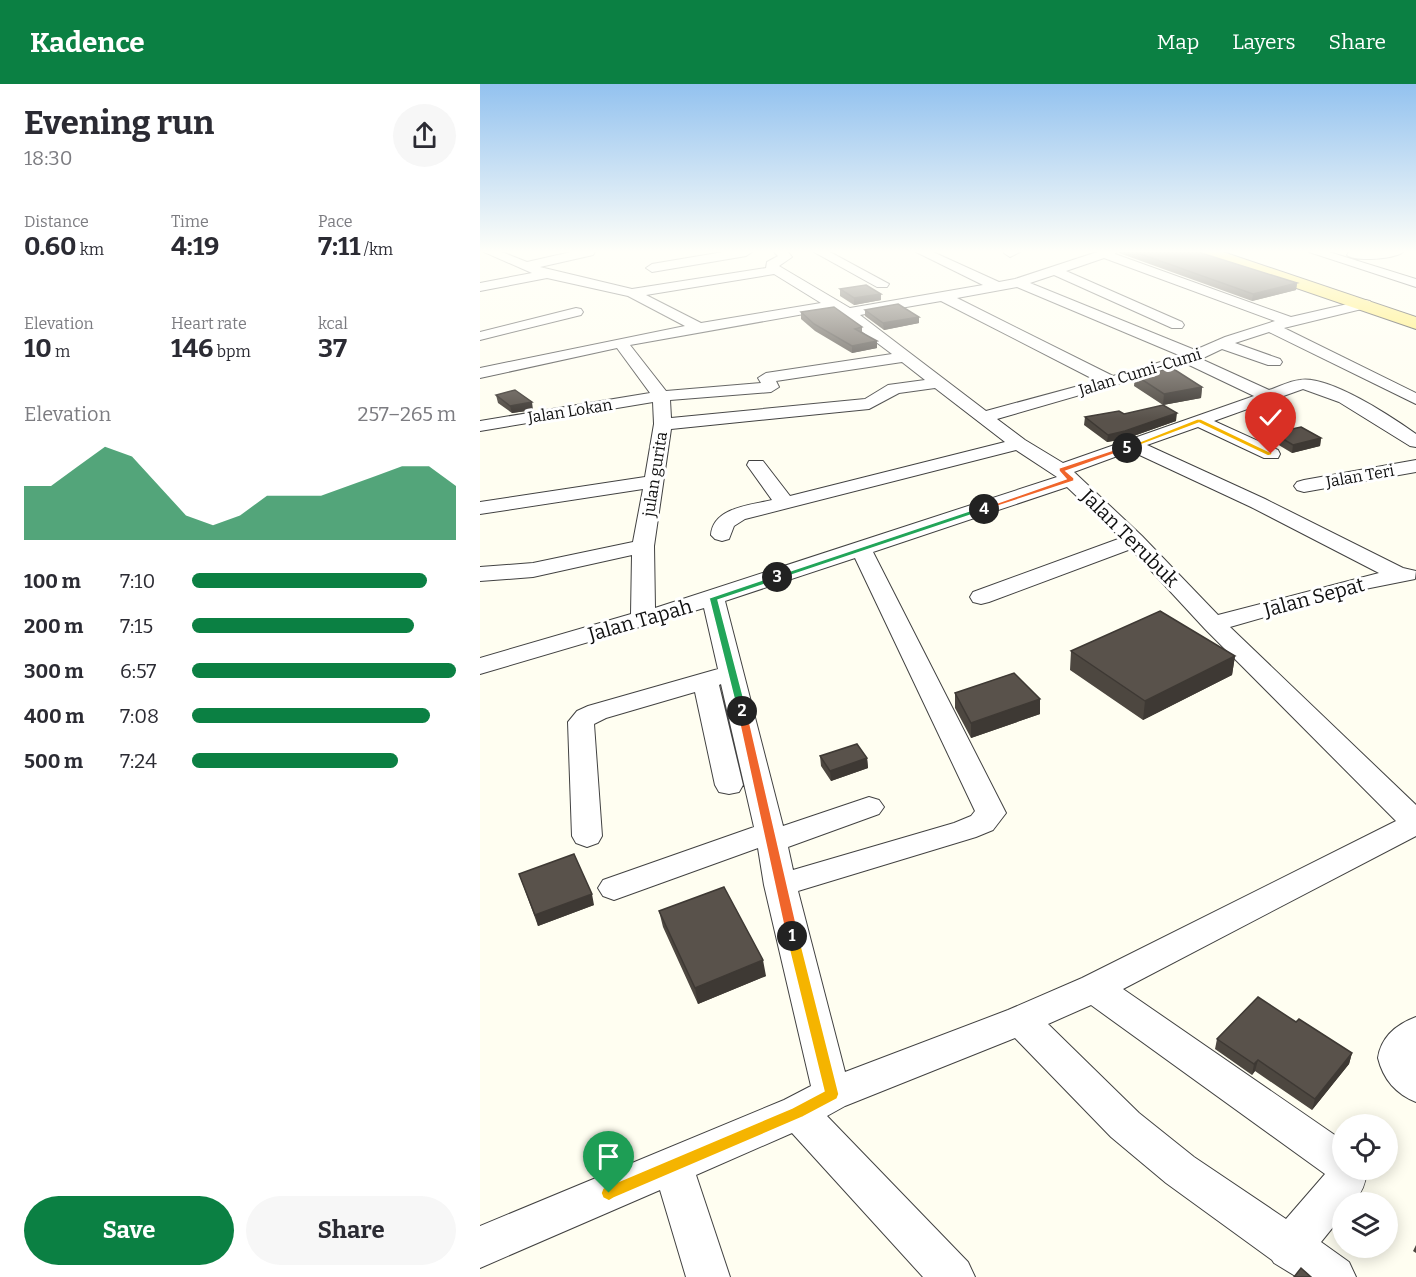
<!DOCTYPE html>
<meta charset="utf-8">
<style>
:root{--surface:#fff;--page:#f7f7f7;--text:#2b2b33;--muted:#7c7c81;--accent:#0b8043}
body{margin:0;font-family:Bitter,serif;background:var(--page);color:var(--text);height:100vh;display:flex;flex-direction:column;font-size:22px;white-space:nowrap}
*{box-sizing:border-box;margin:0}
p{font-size:20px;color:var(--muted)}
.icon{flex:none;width:33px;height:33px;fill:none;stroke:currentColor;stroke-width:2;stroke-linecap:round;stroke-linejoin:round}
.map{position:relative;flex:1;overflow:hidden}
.side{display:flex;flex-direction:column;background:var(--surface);width:480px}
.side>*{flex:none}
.buttons{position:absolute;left:852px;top:1030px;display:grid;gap:12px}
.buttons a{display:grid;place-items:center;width:66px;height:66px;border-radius:50%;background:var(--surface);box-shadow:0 3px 15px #0003;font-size:30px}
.pin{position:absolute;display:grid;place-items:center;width:51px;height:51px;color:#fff;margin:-62px -26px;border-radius:50% 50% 50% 0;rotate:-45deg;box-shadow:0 0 6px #0007}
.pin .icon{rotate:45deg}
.km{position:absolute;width:30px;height:30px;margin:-15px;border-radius:50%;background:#222;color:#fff;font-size:16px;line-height:30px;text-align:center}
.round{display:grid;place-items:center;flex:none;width:63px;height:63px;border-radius:32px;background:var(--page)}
.head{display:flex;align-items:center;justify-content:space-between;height:102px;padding:0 24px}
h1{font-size:33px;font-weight:700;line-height:45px}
.figures{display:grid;grid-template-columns:repeat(3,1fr);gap:9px;height:102px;padding:6px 24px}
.figures div{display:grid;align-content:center}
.figures b{font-size:26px;font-weight:700}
.figures small{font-size:16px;font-weight:400}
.figures p{font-size:16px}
.chart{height:168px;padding:12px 24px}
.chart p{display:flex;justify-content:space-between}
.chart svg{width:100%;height:108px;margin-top:6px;fill:var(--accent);opacity:.7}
.cta{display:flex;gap:12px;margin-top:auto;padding:12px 24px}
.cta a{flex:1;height:69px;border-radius:36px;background:var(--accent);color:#fff;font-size:24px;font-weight:700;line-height:69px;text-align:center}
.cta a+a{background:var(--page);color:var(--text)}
ul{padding:0 24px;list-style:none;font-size:20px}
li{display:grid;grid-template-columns:96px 72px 1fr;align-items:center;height:45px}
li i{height:15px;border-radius:8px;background:var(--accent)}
header{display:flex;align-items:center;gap:36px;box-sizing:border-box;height:84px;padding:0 30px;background:var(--accent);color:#fff}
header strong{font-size:28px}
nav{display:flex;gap:33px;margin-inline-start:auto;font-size:21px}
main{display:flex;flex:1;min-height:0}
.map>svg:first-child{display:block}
</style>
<header>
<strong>Kadence</strong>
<nav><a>Map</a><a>Layers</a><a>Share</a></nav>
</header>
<main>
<section class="side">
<div class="head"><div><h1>Evening run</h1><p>18:30</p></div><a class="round"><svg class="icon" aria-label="share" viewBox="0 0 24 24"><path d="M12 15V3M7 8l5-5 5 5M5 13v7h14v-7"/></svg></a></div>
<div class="figures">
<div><p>Distance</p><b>0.60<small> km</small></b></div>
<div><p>Time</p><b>4:19</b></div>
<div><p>Pace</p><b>7:11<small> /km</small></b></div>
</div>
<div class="figures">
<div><p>Elevation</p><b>10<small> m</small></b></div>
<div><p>Heart rate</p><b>146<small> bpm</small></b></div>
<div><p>kcal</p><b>37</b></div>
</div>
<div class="chart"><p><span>Elevation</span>257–265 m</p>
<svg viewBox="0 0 160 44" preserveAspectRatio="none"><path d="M0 44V22L10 22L20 14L30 6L40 10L50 22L60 34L70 38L80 34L90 26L100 26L110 26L120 22L130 18L140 14L150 14L160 22V44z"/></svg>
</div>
<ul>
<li><b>100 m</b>7:10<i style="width:89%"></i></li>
<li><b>200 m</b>7:15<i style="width:84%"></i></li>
<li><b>300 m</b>6:57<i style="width:100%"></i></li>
<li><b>400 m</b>7:08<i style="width:90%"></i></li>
<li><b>500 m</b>7:24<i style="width:78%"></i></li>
</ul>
<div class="cta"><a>Save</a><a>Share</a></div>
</section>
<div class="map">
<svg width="936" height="1193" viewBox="0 0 936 1193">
<rect width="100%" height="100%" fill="#fffef1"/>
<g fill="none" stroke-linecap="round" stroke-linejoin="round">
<defs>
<path id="minor" d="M 4,168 L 22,168 L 47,178 L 91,168 L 115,168 L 113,171 L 60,183 L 152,205 L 286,184 L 287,178 L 298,172 L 294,168 L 308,168 L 312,173 L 299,182 L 370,224 L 503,201 L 436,168 L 453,168 L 519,198 L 535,195 L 617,168 L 636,168 L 635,170 L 811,233 L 885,216 L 890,217 L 892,220 L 890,223 L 804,244 L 936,309 L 936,320 L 789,248 L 755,259 L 800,275 L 802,278 L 800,281 L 788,281 L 742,265 L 721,275 L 789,306 C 799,303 809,297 820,296 C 849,291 912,333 936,350 L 936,363 L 930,362 L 859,318 L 823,305 L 734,337 L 798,366 L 800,370 L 798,374 L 784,374 L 718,343 L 667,361 L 785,415 L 923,484 L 936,487 L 935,495 L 880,506 L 750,543 L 936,721 L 936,752 L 643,905 L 862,1056 L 862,1086 L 887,1086 C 886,1099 882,1109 873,1119 L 862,1119 L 862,1132 L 841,1158 L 869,1178 L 876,1193 L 817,1193 L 794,1179 L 792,1176 L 686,1099 L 631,1053 L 535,954 L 365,1022 L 347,1032 L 488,1178 L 495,1193 L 443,1193 L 312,1049 L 216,1091 L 250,1193 L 206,1193 L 180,1106 L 0,1184 L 0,1142 L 304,1016 L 331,1002 L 284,801 L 278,764 L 134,816 L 123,812 L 118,804 L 123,796 L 274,743 L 241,600 L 239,601 L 263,701 L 259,708 L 249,710 L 239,708 L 235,701 L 215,608 L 126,634 L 114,640 L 122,752 L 118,759 L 107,763 L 96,759 L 92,752 L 88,638 L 97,627 L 108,622 L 238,585 L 224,524 L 0,590 L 0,574 L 151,530 L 152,471 L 53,493 L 0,497 L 0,483 L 53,479 L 153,458 L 163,405 L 0,430 L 0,418 L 165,393 L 174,340 L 173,318 L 0,347 L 0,337 L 170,309 L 137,264 L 0,294 L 0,284 L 205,242 L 148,212 L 67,194 L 0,207 L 0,199 L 52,189 ZM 624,174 L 795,237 L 745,253 L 715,266 L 550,199 L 574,191 L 692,244 L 702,244 L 704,241 L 702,238 L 586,187 ZM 294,190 L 341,219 L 221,239 L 166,211 ZM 537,203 L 701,272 L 633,292 L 477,214 ZM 461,217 L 617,297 L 506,327 L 380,231 ZM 352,225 L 412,270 L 286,289 L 278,294 L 281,299 L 186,307 L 150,261 ZM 422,278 L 445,296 L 408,301 L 385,315 L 191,334 L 190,316 L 291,308 L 299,303 L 296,297 ZM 707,280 L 774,312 L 583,379 L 545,356 L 517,335 ZM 455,304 L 525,358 L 310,412 L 283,377 L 269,377 L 267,381 L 292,416 C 272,421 233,423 231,451 L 235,455 L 242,457 L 249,455 L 254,442 L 265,435 L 536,366 L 577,393 L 175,524 L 174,462 L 191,345 L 389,325 L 419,309 ZM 651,367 L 771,423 L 899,489 L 738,531 L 662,452 L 594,388 ZM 587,403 L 641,454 L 493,508 L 490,513 L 493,518 L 501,520 L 509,518 L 651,465 L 725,545 L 916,737 L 602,894 L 528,926 L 365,988 L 318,807 L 496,753 L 513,746 L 526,729 L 393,468 ZM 375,474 L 495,727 L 491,732 L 474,739 L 313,786 L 308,763 L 399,730 L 404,723 L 399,716 L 389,713 L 303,742 L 245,517 ZM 611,921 L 845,1090 L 806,1135 L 714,1073 L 659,1029 L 568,940 Z
M 243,168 L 272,168 L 266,172 L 172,188 L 166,184 L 172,180 Z
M 334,168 L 350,168 L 409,200 L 407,203 L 397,203 Z
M 540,168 L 530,173 L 524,169 L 524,168 Z
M 829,168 L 849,168 L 936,195 L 936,203 Z
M 869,168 L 923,168 C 915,175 874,178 867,171 Z
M 96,224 L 101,225 L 103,228 L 101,231 L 0,256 L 0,248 Z
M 936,376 L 936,388 L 824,408 L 817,406 L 814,402 L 817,398 L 824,396 Z
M 936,933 L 936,1018 C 916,1010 903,995 898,974 C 901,953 917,940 936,933 Z"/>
<path id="major" d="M 718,168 L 743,168 L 936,233 L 936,245 L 720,171 Z"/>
</defs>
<use href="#minor" stroke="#424242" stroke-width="2"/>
<use href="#major" stroke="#202020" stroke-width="2"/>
<use href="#minor" fill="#fff" fill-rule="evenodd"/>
<use href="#major" fill="#ffeb62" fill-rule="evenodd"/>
</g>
<path fill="#4d4740" d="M 639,168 L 718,168 L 817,199 L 816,206 L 772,217 L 639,169 Z
M 360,205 L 401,210 L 401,216 L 374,221 L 360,212 Z
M 385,226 L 439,233 L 439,239 L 404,246 L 385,232 Z
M 321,228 L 382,243 L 382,248 L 397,264 L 372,269 L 335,247 L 321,235 Z
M 655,291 L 722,303 L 721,314 L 683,321 L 654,302 Z
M 16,311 L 53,326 L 32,329 L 18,319 Z
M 644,330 L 696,337 L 645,355 L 627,358 L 604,341 L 605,333 Z
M 793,349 L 841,354 L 840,362 L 812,369 L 792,357 Z
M 591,567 L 755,572 L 752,591 L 663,636 L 590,586 Z
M 475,609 L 560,615 L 560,630 L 491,654 L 475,624 Z
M 340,672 L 387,674 L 388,684 L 351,697 L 341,682 Z
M 39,790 L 114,821 L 58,842 Z
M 179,827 L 286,892 L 218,920 L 183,843 Z
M 816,938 L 872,969 L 869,980 L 832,1026 L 775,987 L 772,991 L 735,965 L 737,955 Z
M 936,1161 L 936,1169 L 933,1167 Z"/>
<path fill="#3e3934" d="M 817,199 L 816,206 L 772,217 L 773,210 Z
M 401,210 L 401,216 L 374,221 L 374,214 Z
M 439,233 L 439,239 L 404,246 L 403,239 Z
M 397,257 L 397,264 L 372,269 L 372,262 Z
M 722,303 L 721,314 L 683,321 L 684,310 Z
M 52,318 L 53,326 L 32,329 L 30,322 Z
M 697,329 L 696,337 L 645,355 L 627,358 L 628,351 Z
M 841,354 L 840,362 L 812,369 L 813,361 Z
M 755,572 L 752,591 L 663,636 L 665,617 Z
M 560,615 L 560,630 L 491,654 L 491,639 Z
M 387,674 L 388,684 L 351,697 L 350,687 Z
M 112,810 L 114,821 L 58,842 L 55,831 Z
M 283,876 L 286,892 L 218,920 L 215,904 Z
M 872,969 L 869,980 L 832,1026 L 835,1015 Z
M 778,976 L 775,987 L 772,991 L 774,980 Z"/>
<path fill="#59524b" stroke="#3e3934" stroke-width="1.5" d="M 655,168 L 718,168 L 817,199 L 773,210 Z
M 386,201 L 401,210 L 374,214 L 360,205 Z
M 418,220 L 439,233 L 403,239 L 385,226 Z
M 354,223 L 382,243 L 375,245 L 397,257 L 372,262 L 334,240 L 321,228 Z
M 692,284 L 722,303 L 684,310 L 655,291 Z
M 35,306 L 52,318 L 30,322 L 16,311 Z
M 683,321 L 697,329 L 645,347 L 628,351 L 605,333 L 639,327 L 644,330 Z
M 821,343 L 841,354 L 813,361 L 793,349 Z
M 680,527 L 755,572 L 665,617 L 591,567 Z
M 534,589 L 560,615 L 491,639 L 475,609 Z
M 377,660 L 387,674 L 350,687 L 340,672 Z
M 94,770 L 112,810 L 55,831 L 39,790 Z
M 244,803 L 283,876 L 215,904 L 179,827 Z
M 778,913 L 816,938 L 819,935 L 872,969 L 835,1015 L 778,976 L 774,980 L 737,955 Z
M 821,1184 L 831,1193 L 814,1193 Z"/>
<linearGradient id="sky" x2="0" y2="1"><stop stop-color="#93c2ef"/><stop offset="0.5" stop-color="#fffff9"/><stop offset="1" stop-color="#fffff9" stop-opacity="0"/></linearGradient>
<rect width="936" height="335" fill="url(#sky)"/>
<path fill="#f5b400" stroke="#fff" stroke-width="1.5" d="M 312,847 L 319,852 L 359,1010 L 357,1015 L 323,1033 L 134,1114 L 129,1117 L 123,1114 L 121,1109 L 123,1104 L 312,1024 L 344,1007 L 306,852 Z"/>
<path fill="#f0652b" stroke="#fff" stroke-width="1.5" d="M 262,624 L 267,627 L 319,852 L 312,857 L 306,852 L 257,627 Z"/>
<path fill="#22a559" stroke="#fff" stroke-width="1.5" d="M 297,491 L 301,493 L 300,495 L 238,516 L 267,627 L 258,630 L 229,514 Z"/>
<path fill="#22a559" stroke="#fff" stroke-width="1.5" d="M 504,422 L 506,423 L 506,426 L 300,495 L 292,493 Z"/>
<path fill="#f0652b" stroke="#fff" stroke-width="1.5" d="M 645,362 L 651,364 L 586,387 L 594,394 L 594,397 L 506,426 L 500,425 L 586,395 L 579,387 L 579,384 Z"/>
<path fill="#f5b400" stroke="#fff" stroke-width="1.5" d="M 717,335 L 721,335 L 794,370 L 788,372 L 719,339 L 650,365 L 644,364 Z"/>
<g text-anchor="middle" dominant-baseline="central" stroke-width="6" stroke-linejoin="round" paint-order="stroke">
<g font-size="16" fill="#0f0f0f" stroke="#fff">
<text transform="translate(660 288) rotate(-17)">Jalan Cumi-Cumi</text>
<text transform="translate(90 327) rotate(-9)">Jalan Lokan</text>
<text transform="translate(175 390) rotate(-81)">julan gurita</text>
<text transform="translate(880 392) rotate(-10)">Jalan Teri</text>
</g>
<g font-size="20" fill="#0f0f0f" stroke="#fff">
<text transform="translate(650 454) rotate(45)">Jalan Terubuk</text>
<text transform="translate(834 513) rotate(-15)">Jalan Sepat</text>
<text transform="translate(160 536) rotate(-16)">Jalan Tapah</text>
</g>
</g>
</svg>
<div class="buttons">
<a><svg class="icon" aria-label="locate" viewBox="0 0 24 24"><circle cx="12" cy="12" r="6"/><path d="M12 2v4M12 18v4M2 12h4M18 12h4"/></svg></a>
<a><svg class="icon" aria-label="layers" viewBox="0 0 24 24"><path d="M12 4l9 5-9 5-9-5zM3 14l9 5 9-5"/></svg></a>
</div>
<div class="pin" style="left:129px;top:1109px;background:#1e9e55"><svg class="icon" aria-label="arrive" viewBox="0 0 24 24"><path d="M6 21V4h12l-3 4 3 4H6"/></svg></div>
<div class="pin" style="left:791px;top:370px;background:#d93025"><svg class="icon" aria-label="check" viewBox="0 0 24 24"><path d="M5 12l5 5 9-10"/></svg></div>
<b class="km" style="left:312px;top:852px">1</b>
<b class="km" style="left:262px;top:627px">2</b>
<b class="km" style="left:297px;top:493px">3</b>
<b class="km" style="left:504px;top:425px">4</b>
<b class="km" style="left:647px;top:364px">5</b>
</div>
</main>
